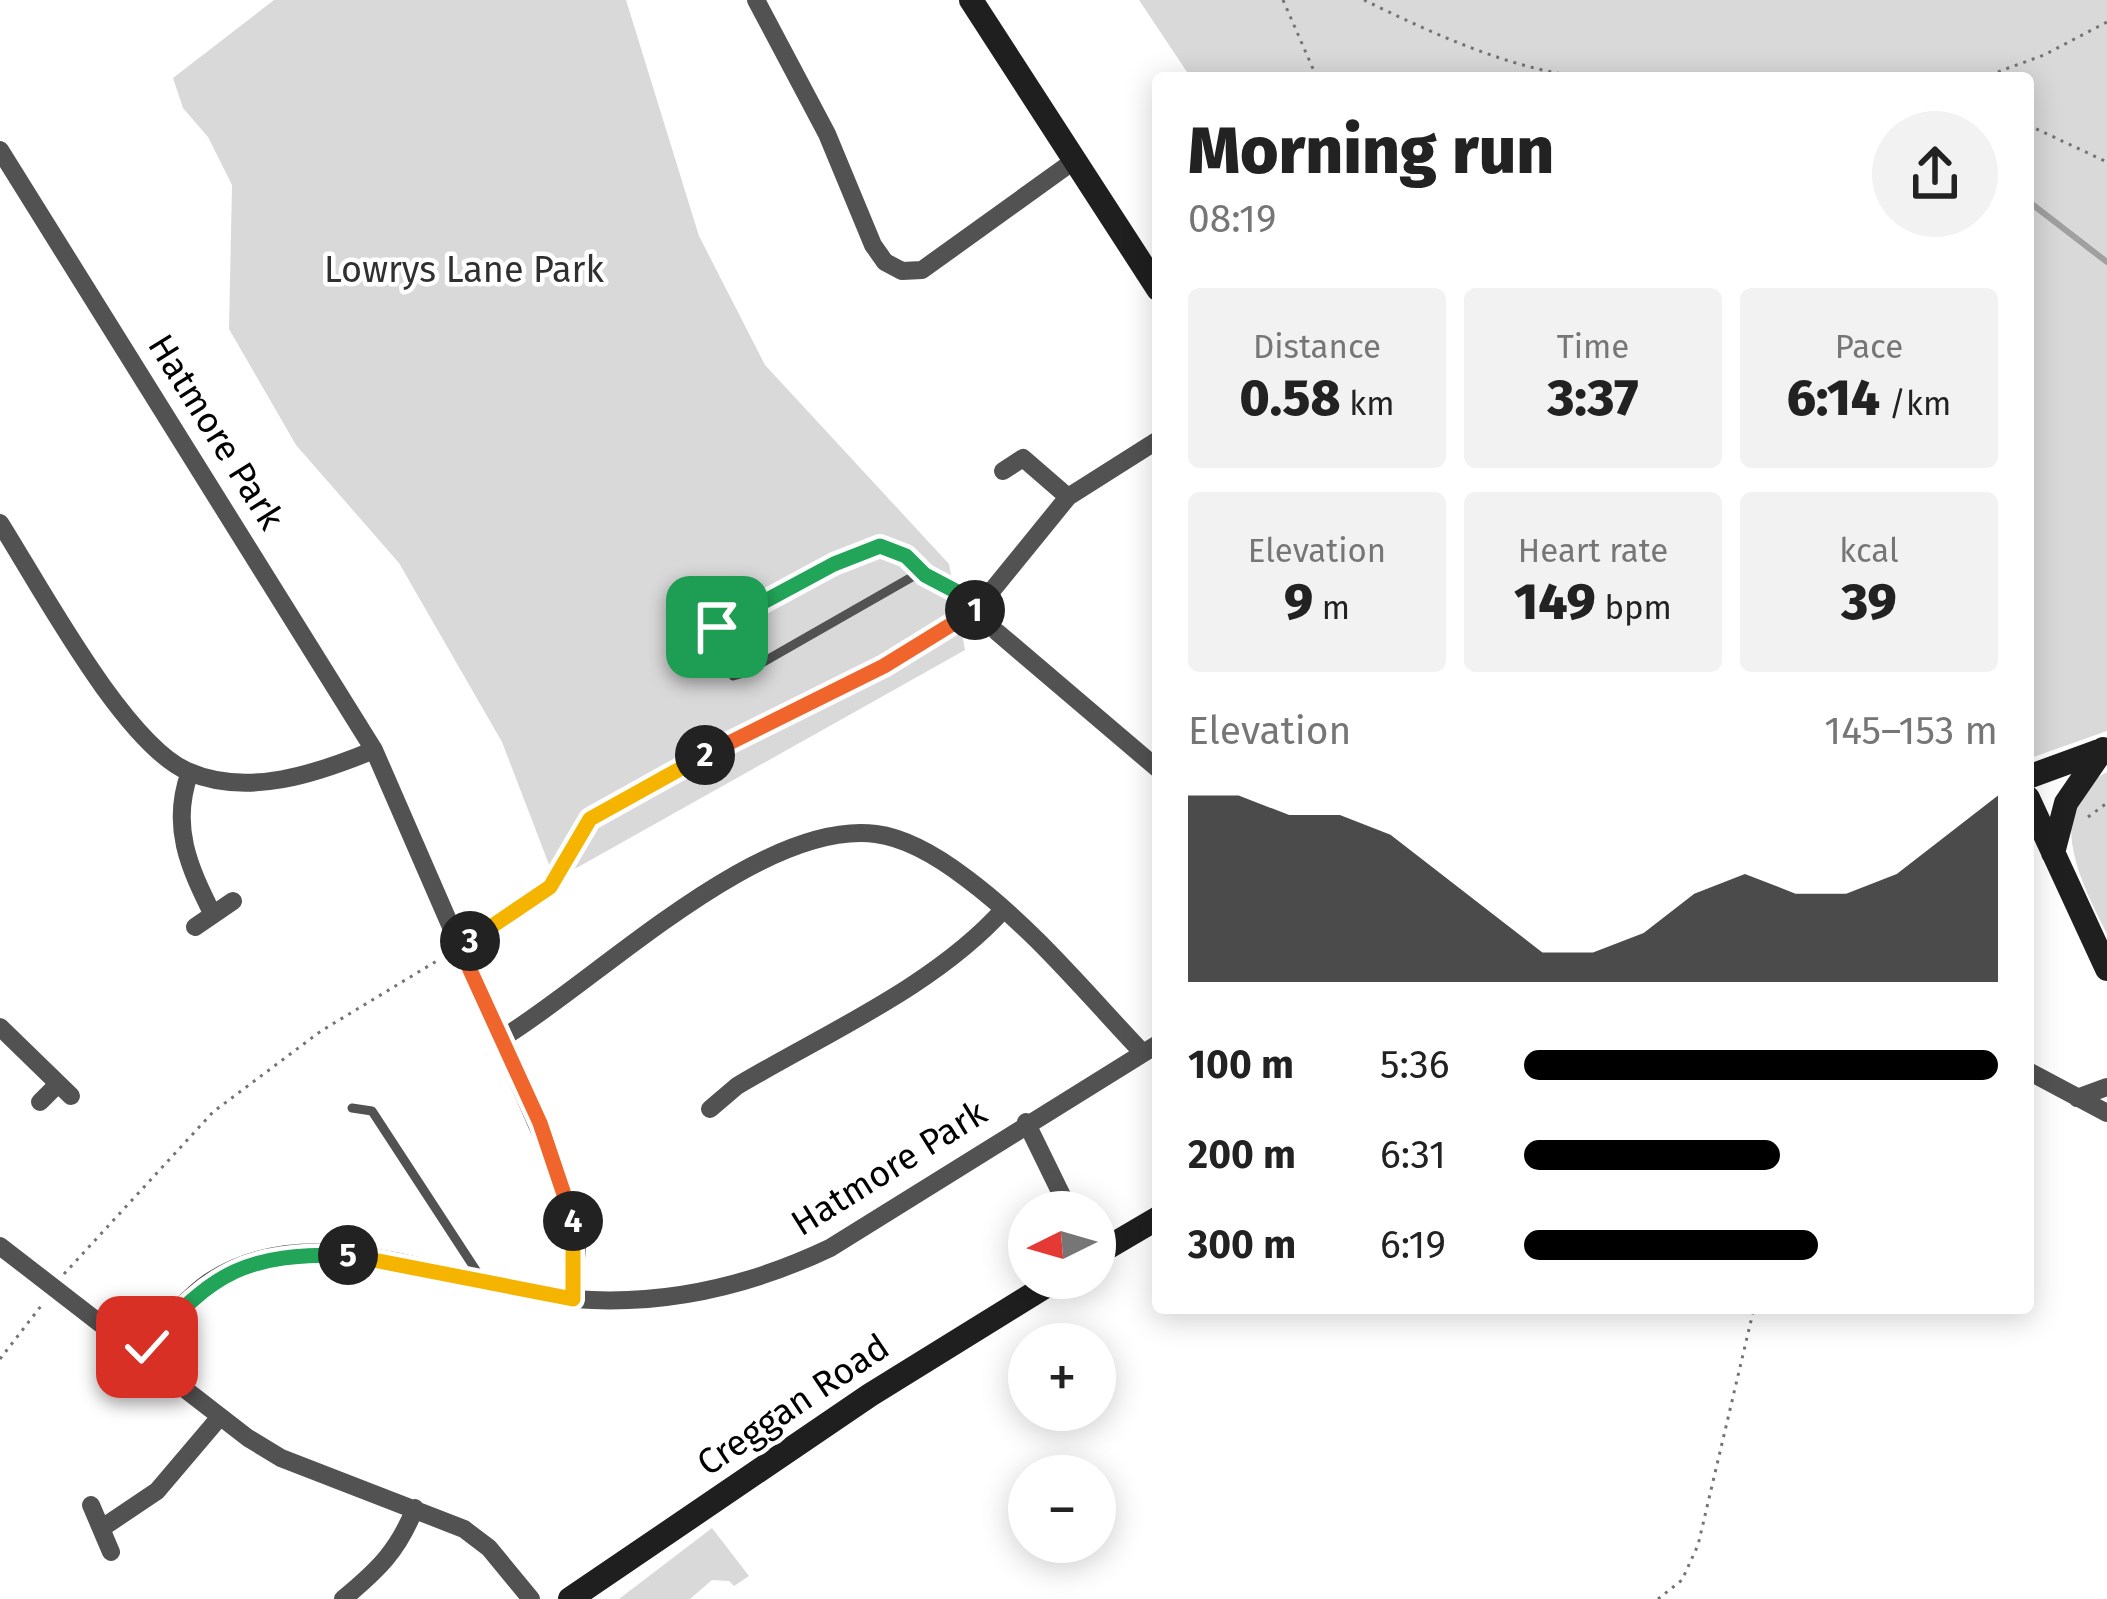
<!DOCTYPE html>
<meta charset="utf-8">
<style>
:root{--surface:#fff;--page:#f2f2f2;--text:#222;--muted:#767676;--accent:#000}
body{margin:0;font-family:"Fira Sans",sans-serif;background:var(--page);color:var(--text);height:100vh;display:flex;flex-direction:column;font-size:45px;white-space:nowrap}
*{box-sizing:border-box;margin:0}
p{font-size:39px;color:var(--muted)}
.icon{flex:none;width:66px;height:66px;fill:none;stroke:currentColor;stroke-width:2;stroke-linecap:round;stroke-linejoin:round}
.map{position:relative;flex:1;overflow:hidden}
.sheet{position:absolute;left:1152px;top:72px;width:882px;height:1242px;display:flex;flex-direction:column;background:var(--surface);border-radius:12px;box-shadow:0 6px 30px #0003}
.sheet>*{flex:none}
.needle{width:78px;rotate:265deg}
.buttons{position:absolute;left:1008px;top:1191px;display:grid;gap:24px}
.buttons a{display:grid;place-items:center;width:108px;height:108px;border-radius:50%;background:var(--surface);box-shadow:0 6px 30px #0003;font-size:60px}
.pin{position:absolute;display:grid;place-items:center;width:102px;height:102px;color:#fff;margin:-51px;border-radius:24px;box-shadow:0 6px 18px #0006}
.km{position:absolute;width:60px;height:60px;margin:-30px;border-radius:50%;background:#222;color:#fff;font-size:33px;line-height:60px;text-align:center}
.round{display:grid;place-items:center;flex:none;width:126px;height:126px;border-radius:63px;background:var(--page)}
.overview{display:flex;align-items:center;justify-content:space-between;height:204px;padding:0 36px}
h1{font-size:66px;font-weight:800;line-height:90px}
.figures{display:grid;grid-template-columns:repeat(3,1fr);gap:18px;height:204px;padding:12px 36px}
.figures div{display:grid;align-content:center;border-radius:12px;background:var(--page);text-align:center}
.figures b{font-size:51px;font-weight:800}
.figures small{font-size:33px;font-weight:400}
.figures p{font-size:33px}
.chart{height:336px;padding:24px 36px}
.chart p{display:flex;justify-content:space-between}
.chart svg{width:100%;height:216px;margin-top:12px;fill:var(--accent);opacity:.7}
ul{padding:0 36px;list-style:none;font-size:39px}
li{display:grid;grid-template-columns:192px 144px 1fr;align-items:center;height:90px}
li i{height:30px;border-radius:15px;background:var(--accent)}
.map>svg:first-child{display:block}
</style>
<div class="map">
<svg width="2107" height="1599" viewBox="0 0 2107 1599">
<rect width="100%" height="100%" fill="#fff"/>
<path fill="#d9d9d9" d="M 274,0 L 626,0 L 699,236 L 765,365 L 949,564 L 965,650 L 555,880 L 502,742 L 399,563 L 296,445 L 229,329 L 232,185 L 208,137 L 183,108 L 173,78 Z
M 1139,0 L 2107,0 L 2107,731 L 2028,759 L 2028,78 L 1191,78 Z
M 2107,772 L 2107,934 C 2083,886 2040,807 2107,772 Z
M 712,1528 L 749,1576 L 734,1586 L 729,1581 L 712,1580 L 690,1599 L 619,1599 Z"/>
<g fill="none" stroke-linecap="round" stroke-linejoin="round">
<path stroke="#a0a0a0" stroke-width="6" d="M 2028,201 L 2107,262"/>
<path stroke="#747474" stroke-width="3" stroke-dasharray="3 6" stroke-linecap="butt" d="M 1283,0 L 1317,78
M 1364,0 C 1434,34 1513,71 1592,78
M 1981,78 L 2044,55 L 2107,22
M 2028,125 L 2107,162
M 2088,817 L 2107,803
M 478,935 L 550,887 L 590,819 L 641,787 L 950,629
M 64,1274 L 213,1112 L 321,1031 L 440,959
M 0,1359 L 41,1306
M 1658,1599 L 1682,1580 L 1698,1545 L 1754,1308"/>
<path stroke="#525252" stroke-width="9" d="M 924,575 L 912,577 L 744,673 L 733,676 L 714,645 L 717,627 L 872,547 C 904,547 929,577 956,592
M 352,1108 L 372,1111 L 483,1281"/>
<path stroke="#525252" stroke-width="18" d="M 756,0 L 827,134 L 873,245 L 885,262 L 902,271 L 922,270 L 1075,160
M 0,150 L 374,750 L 561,1180 L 577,1245 L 573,1299
M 1003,471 L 1023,458 L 1068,497
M 0,523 C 40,586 123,742 187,771 C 248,798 318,773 374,750
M 956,592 L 980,605
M 968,620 L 1068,497 L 1158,440
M 997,632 L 1158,769
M 190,772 C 170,826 189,867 213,915
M 195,927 L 233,901
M 0,1027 L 71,1096
M 504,1037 C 600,978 761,819 876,834 C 907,838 941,859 966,878 C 1032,927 1086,993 1142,1052
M 2028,1071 L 2107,1113
M 2077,1098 L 2107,1087
M 40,1102 L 58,1084
M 710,1109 L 737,1086 C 826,1033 935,986 1004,909
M 1026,1122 L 1070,1212
M 0,1246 L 248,1438 L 281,1458 L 464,1529 L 489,1548 L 531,1599
M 140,1355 C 161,1331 183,1300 209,1282 C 317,1210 461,1290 574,1299 C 664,1306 750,1286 830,1248 L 1158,1044
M 91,1505 L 111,1552
M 102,1528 L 157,1491 L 219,1418
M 343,1599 C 378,1570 398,1551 415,1508"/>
<path stroke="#1f1f1f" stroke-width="24" d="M 971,0 L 1158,289
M 2028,777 L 2099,751
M 2028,798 L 2107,969
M 2053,853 L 2066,803 L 2103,749
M 1095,1255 L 1158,1218
M 570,1599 L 870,1395 L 1059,1278"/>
</g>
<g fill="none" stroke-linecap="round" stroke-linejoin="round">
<defs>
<path id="split-1" d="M 717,627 L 834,564 L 880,546 L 906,556 L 925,575 L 980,604 L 975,610"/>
<path id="split-2" d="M 705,755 L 884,666 L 975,610"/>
<path id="split-3" d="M 470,941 L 550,887 L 590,819 L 705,755"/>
<path id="split-4" d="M 470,941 L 460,948 L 540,1123 L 573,1221"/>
<path id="split-5" d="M 348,1255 L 573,1299 L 573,1221"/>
<path id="split-6" d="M 147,1347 C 215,1270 245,1254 348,1255"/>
</defs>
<use href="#split-1" stroke="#fff" stroke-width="24"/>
<use href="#split-2" stroke="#fff" stroke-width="24"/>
<use href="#split-3" stroke="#fff" stroke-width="24"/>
<use href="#split-4" stroke="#fff" stroke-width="24"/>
<use href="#split-5" stroke="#fff" stroke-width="24"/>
<use href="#split-6" stroke="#fff" stroke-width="24"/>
<use href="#split-1" stroke="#22a559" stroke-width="15"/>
<use href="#split-2" stroke="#f0652b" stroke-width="15"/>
<use href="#split-3" stroke="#f5b400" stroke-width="15"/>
<use href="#split-4" stroke="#f0652b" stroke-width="15"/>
<use href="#split-5" stroke="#f5b400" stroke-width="15"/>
<use href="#split-6" stroke="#22a559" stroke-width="15"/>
</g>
<g text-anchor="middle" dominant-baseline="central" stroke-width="9" stroke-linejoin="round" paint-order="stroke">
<g font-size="36" fill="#303030" stroke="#fff">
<text x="464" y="270">Lowrys Lane Park</text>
</g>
<g font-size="36" fill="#000" stroke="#fff">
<text transform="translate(216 432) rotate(58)">Hatmore Park</text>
<text transform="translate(889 1168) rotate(-32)">Hatmore Park</text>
<text transform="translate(793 1405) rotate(-34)">Creggan Road</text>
</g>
</g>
</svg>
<div class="buttons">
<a><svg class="needle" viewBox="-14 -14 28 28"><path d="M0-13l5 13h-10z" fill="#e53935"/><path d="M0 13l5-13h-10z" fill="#767676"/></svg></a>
<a>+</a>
<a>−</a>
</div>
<div class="pin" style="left:717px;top:627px;background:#1e9e55"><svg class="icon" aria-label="arrive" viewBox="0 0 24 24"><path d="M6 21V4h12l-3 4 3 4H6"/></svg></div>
<div class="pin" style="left:147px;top:1347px;background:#d93025"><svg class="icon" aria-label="check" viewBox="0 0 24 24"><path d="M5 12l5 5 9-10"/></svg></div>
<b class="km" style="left:975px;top:610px">1</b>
<b class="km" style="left:705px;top:755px">2</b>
<b class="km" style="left:470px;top:941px">3</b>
<b class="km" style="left:573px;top:1221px">4</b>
<b class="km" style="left:348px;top:1255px">5</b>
<section class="sheet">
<div class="overview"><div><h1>Morning run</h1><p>08:19</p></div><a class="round"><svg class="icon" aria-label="share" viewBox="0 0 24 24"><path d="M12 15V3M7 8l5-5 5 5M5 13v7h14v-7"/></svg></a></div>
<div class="figures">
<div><p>Distance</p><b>0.58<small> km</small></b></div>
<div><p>Time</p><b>3:37</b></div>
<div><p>Pace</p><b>6:14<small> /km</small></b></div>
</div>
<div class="figures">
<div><p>Elevation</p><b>9<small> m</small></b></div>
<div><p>Heart rate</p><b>149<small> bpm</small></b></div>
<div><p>kcal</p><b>39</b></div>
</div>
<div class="chart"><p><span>Elevation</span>145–153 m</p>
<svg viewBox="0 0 160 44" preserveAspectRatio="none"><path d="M0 44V6L10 6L20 10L30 10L40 14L50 22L60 30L70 38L80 38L90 34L100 26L110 22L120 26L130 26L140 22L150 14L160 6V44z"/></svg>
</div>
<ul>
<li><b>100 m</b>5:36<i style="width:100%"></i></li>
<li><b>200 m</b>6:31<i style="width:54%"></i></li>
<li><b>300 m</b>6:19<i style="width:62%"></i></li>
</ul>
</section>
</div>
